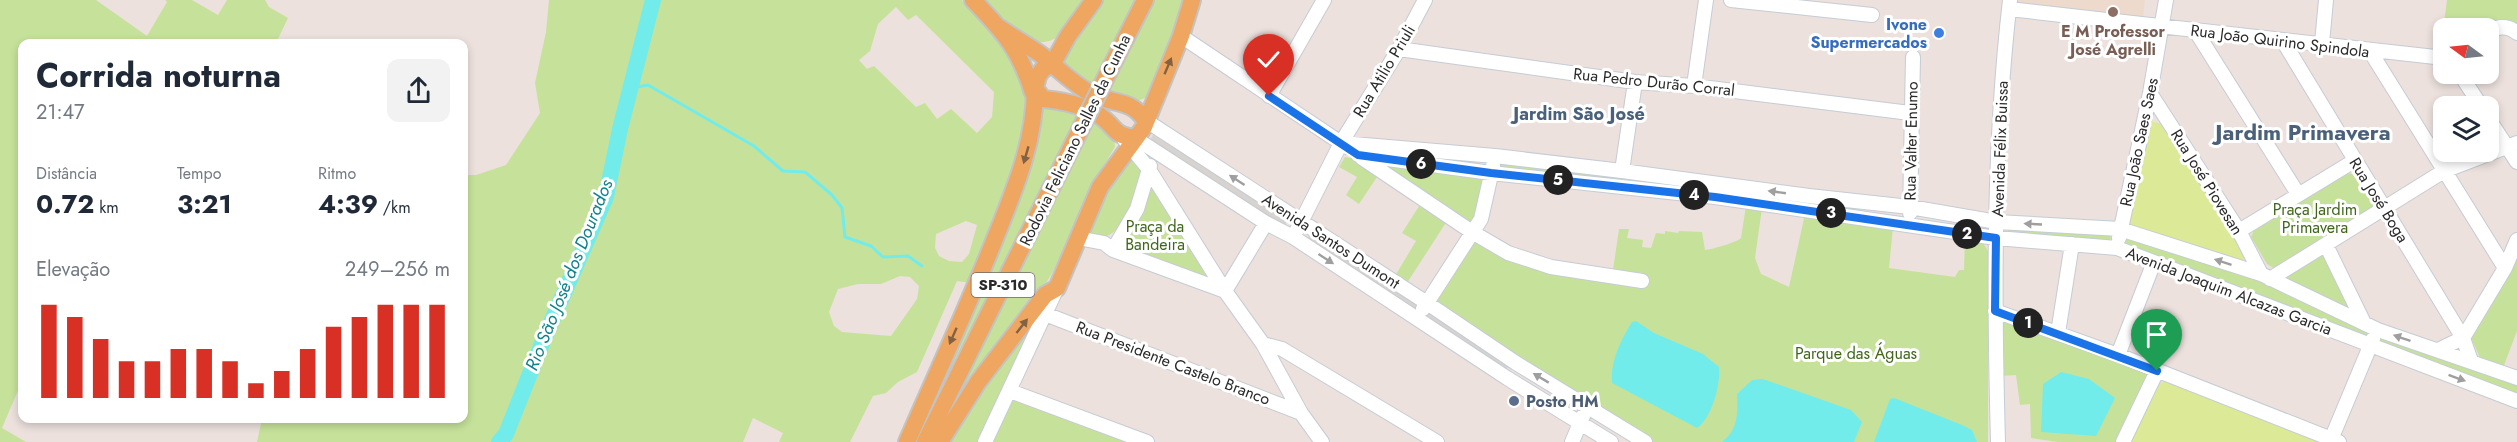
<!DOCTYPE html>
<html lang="pt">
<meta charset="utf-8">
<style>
:root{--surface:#fff;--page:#f2f2f3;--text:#1f2937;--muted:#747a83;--accent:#d93025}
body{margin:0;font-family:Jost,sans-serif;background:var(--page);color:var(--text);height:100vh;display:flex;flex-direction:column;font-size:22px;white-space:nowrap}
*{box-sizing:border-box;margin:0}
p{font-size:20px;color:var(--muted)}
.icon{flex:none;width:33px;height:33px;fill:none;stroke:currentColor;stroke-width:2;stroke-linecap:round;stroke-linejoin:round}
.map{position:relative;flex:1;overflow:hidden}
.panel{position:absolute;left:18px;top:39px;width:450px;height:384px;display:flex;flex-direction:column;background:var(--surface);border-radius:12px;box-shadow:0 3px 9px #0003}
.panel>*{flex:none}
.needle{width:39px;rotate:285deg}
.fabs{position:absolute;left:2433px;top:18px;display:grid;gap:12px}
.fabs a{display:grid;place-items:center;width:66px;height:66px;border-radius:12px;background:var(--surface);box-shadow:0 3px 9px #0003;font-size:30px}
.pin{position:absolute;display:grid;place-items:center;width:51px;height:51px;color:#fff;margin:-62px -26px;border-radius:50% 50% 50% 0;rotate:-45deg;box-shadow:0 0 6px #0007}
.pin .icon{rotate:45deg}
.km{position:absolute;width:30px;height:30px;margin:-15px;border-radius:50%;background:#222;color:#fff;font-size:16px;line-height:30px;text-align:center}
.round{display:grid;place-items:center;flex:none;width:63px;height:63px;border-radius:12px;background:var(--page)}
.summary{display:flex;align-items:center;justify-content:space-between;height:102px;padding:0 18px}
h1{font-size:33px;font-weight:700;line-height:45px}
.metrics{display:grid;grid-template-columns:repeat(3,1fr);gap:9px;height:102px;padding:6px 18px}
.metrics div{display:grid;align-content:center}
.metrics b{font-size:26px;font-weight:700}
.metrics small{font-size:16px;font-weight:400}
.metrics p{font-size:16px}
.chart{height:168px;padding:12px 18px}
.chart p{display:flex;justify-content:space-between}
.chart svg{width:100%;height:108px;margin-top:6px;stroke:var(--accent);stroke-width:6}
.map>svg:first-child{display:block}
</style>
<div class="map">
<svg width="2517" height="442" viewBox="0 0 2517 442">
<rect width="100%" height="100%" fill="#ece1dd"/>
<path fill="#eddacc" d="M 2016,0 L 2145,0 L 2143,18 L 2022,7 Z"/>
<path fill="#c6e29a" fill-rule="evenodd" d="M 0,0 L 96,0 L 147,36 L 167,2 L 165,0 L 192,0 L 218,15 L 227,0 L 265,0 L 269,7 L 288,18 L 276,43 L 22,44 L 22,381 L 2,428 L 26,442 L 0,442 Z
M 549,0 L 962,0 L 995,34 L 1027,84 L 1028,141 L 971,283 L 957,281 L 917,372 L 898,382 L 886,393 L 873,396 L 850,442 L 779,442 L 783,433 L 753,418 L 743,442 L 257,442 L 262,419 L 464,418 L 464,175 L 476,175 L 506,165 L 540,113 L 535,83 L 546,32 ZM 896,7 L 908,20 L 916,15 L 994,92 L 992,117 L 977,133 L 951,109 L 937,119 L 925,103 L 916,107 L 874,66 L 867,69 L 859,60 L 870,51 L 878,24 ZM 966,221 L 977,225 L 969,254 L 962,262 L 949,261 L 939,256 L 935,248 L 936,234 ZM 900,276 L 910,277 L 919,286 L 917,299 L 891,336 L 842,332 L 834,326 L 829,312 L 838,289 L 858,284 L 881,284 Z
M 982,0 L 1088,0 C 1080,11 1070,28 1059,36 C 1030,57 1000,19 982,0 Z
M 1098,0 L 1136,0 L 1090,89 L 1069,68 L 1059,62 Z
M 1153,0 L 1187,0 L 1148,97 L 1134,102 L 1108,92 Z
M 2447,0 L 2517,0 L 2517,30 L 2444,28 L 2443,54 L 2440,53 Z
M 1038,107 L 1078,113 L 945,381 L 943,382 L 941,381 Z
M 1095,121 L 1114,139 L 1115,147 L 1093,183 L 1068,243 L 1051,275 L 1028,312 L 932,442 Z
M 1133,154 C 1135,161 1142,170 1141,176 C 1140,197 1115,255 1089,231 L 1103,192 Z
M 1345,157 L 1356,159 L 1379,174 L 1359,204 L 1346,195 L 1357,177 L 1339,167 Z
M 1503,162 L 1800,201 L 1799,205 L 1498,168 L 1499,164 Z
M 1382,163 L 1481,177 L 1486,182 L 1478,219 L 1472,223 L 1466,222 L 1381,166 Z
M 2348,173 L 2357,175 L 2376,202 L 2375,208 L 2275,269 L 2267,264 L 2251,237 L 2255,228 Z
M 1154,188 L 1209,273 L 1206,278 L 1125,250 L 1123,244 L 1149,189 Z
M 1421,203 L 1447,221 L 1407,283 L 1395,276 L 1416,241 L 1402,233 Z
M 1746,206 L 1762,208 L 1755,258 L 1761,274 L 1789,287 L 1805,214 L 1893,227 L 1889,268 L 1955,277 L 1959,270 L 1964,270 L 1965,239 L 1983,243 L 1988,251 L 1988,442 L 1654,442 L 1436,307 L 1434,296 L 1470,243 L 1475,241 L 1506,257 L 1645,278 L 1643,273 L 1613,270 L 1619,229 L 1629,229 L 1627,238 L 1643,240 L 1642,247 L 1651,248 L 1656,233 L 1665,234 L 1665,231 L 1678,233 L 1679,231 L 1702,232 L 1705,250 C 1713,249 1735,243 1741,238 Z
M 2008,229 L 2111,234 L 2110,243 L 2008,234 Z
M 2128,236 L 2268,282 L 2370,332 L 2368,338 L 2126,247 L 2123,242 L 2124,238 Z
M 2517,247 L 2517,331 L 2503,368 L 2481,360 L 2470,335 Z
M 2321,252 L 2325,253 L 2352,311 L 2282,282 L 2283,275 Z
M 1040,313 L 978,442 L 944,442 L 961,413 Z
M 2006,321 L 2059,338 L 2148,373 L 2118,442 L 2058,442 L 2031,438 L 2030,404 L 2020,405 L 2016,375 L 2001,376 L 2001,326 Z
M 2382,336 L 2517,384 L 2517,397 L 2379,342 Z
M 1015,396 L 1135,442 L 988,442 L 1009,399 Z"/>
<path fill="#dce996" d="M 2152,122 L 2166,124 L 2246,256 L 2243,262 L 2127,226 L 2146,126 Z
M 2168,381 L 2317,437 L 2319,442 L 2128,442 L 2155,384 Z"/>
<path fill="#d8d3cf" d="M 1153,135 L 1287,219 L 1285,227 L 1282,227 L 1150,140 Z
M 1309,235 L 1313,235 L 1416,301 L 1418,305 L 1415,310 L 1307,240 Z
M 1427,312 L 1430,312 L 1509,365 L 1506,370 L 1424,316 Z"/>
<path fill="#71eceb" d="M 1636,321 L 1654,333 L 1703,354 L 1719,367 C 1721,383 1712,418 1697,428 L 1612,383 C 1610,361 1621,340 1632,322 Z
M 2061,372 L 2089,379 L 2115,398 L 2096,436 L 2041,432 L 2043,384 Z
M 1763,379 L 1851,410 L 1862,422 L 1854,442 L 1722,442 C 1738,430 1738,413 1737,394 L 1752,380 Z
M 1894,398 L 1962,425 L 1972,430 L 1977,442 L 1874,442 L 1890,399 Z"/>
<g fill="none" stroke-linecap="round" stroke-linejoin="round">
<path stroke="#71eceb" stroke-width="3" d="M 631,88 L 648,85 L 754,146 L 783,171 L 805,172 L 832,195 L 842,208 L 845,237 L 871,246 L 883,257 L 908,256 L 922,266"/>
<path stroke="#71eceb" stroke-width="16" d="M 499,442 L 506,434 L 543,341 L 606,197 L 620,129 L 653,0"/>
<defs>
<path id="minor" d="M 1731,0 L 1872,15
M 2009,9 L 2444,58
M 2195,30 L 2298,194
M 2488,32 C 2498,26 2508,25 2517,33
M 1181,36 L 1347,147
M 2283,41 L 2463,338 L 2471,361
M 2322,43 L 2326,0
M 1399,49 L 1635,82 L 1694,86 L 1910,113
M 2370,51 L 2505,268
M 2460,74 L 2481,106
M 1694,86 L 1706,0
M 2150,93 L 2239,231 L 2261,274
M 1269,96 L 1324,0
M 2488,118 L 2517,162
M 1145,120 L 1427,303 L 1516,363 L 1645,442
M 1135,138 L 1266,223 L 1293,237 L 1507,378 L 1611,442
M 1124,139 L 1148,168 L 1225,291 L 1263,344 L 1301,413 L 1322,442
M 1341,143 L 1495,156 L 1622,171 L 1809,196 L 1910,207 L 1997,222 L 2120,229 L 2261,274 L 2378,330 L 2517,378
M 1358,155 L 1491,173 L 1715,197 L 1996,238 L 2117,248 L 2517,401
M 1362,158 L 1472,232 L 1508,253 L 1551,267 L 1642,281
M 1622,171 L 1635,82
M 1910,213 L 1913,57
M 1297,230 L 1341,143 L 1399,49 L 1425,0
M 2239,231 L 2354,161
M 1078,238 L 1104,243 L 1113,250 L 1225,291 L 1266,223
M 2119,238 L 2150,93 L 2166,0
M 2326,245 L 2364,323
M 1113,250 L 1137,209 L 1150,166
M 2270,279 L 2444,171 L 2517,143
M 1423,309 L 1481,219 L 1493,166
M 1995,311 L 2118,355 L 2339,442
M 1045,314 L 1301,413
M 2058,333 L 2072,244
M 1263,344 L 1282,349 L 1437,442
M 2438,350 L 2463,338 L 2505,268 L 2517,240
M 2118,355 L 2154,262
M 1010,391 L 1147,442
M 985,442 L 1057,288
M 1572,442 L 1583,416
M 1998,442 C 1994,295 1993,146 2010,0
M 2123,442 L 2157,371
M 2330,442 L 2373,339"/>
<path id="major" d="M 973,0 C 1004,32 1020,50 1033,93
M 1000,28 C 1013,37 1027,45 1040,54 C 1057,67 1072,84 1092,94 C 1113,105 1130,98 1145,120
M 1109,71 L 1145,0
M 1040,95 L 1035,88 L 1038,76 L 1043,69 L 1052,65 L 1068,36 L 1094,0
M 1035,98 C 1057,100 1087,104 1104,119 C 1118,131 1114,135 1135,138
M 907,442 C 936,375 967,309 994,241 C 1014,191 1035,143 1035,88
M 925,442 L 1081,128
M 940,442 L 978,382 L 1045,295 L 1057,288 L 1100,187 L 1144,127 L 1181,36 L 1192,0"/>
</defs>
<use href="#minor" stroke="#c5ccd4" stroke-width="16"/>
<use href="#major" stroke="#c3c3c3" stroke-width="20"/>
<use href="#minor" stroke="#fff" stroke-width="14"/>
<use href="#major" stroke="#eea660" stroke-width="16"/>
<defs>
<path id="major-bridge" d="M 1081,128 L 1109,71"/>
</defs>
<use href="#major-bridge" stroke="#c3c3c3" stroke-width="20" stroke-linecap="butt"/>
<use href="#major-bridge" stroke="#eea660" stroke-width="16"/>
</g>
<defs><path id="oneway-solid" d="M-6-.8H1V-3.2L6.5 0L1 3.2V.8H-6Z" transform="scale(1.5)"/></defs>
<g fill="#826242">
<use href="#oneway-solid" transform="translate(1168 66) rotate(-67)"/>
<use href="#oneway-solid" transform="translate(1026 155) rotate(106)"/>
<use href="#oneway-solid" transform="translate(1022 326) rotate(-52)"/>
<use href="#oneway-solid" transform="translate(953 336) rotate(114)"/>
</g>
<g fill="#9f9f9f">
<use href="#oneway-solid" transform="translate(1237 180) rotate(-147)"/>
<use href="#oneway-solid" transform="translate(1777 192) rotate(-172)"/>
<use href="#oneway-solid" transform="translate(2033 224) rotate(-177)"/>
<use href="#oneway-solid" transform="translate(1326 259) rotate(33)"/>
<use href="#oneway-solid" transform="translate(2223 262) rotate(-162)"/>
<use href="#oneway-solid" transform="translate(2402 338) rotate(-161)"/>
<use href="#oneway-solid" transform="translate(1541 378) rotate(-149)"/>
<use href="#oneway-solid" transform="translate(2457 378) rotate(20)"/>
</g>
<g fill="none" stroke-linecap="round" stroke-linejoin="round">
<defs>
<path id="route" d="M 1269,96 L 1358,155 L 1491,173 L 1715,197 L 1996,238 L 1995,311 L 2157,371"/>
</defs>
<use href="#route" stroke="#fff" stroke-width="12"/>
<use href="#route" stroke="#1a73e8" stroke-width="8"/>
</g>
<circle fill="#8d6e63" stroke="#fff" stroke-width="2" cx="2113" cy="12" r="6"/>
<circle fill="#3f7fe0" stroke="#fff" stroke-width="2" cx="1939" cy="33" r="6"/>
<circle fill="#5c6f8a" stroke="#fff" stroke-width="2" cx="1514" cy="401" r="6"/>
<g text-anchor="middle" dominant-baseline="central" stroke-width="6" stroke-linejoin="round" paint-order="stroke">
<rect fill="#fff" stroke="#6a6a6a" stroke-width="1.5" x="971.5" y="273" width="63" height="24" rx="4.5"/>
<g font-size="15" font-weight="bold" fill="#2a2a2a">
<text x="1003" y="285">SP-310</text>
</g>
<g font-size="16" font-weight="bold" fill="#366cbe" stroke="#fff" text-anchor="end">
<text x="1927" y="24">Ivone<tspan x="1927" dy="18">Supermercados</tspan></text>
</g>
<g font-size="16" font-weight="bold" fill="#785e54" stroke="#fff">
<text x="2113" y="31">E M Professor<tspan x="2113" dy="18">José Agrelli</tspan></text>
</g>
<g font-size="16" fill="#2a2a2a" stroke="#fff">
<text transform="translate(2280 41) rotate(7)">Rua João Quirino Spindola</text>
<text transform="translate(1384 71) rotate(-59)">Rua Atilio Priuli</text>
<text transform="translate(1654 82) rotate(6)">Rua Pedro Durão Corral</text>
<text transform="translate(1075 140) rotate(-64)">Rodovia Feliciano Salles da Cunha</text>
<text transform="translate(1911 141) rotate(-89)">Rua Valter Enumo</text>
<text transform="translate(2139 142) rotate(-78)">Rua João Saes Saes</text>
<text transform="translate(2000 149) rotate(-88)">Avenida Félix Buissa</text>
<text transform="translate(2207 182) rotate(58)">Rua José Piovesan</text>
<text transform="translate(2379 200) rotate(58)">Rua José Boga</text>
<text transform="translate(1331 241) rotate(33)">Avenida Santos Dumont</text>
<text transform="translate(2229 291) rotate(21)">Avenida Joaquim Alcazas Garcia</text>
<text transform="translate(1173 363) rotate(21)">Rua Presidente Castelo Branco</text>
</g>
<g font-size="16" fill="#40661b" stroke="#fff">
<text x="2315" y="209">Praça Jardim<tspan x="2315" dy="18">Primavera</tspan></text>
<text x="1155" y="226">Praça da<tspan x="1155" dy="18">Bandeira</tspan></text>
<text x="1856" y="353">Parque das Águas</text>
</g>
<g font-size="16" font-weight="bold" fill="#4e5e75" stroke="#fff" text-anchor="start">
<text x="1526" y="401">Posto HM</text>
</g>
<g font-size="18" font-weight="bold" fill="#4b617a" stroke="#fff">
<text x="1579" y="114">Jardim São José</text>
</g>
<g font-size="18" font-style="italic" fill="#10828b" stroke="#fff">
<text transform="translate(569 275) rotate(-68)">Rio São José dos Dourados</text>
</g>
<g font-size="22" font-weight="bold" fill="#4b617a" stroke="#fff">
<text x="2303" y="132">Jardim Primavera</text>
</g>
</g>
</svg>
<div class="fabs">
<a><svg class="needle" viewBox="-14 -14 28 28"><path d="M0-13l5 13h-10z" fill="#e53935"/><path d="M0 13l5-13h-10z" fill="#747a83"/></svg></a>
<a><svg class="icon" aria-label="layers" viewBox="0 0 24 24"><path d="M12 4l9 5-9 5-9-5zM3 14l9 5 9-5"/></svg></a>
</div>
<div class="pin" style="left:2157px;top:371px;background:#1e9e55"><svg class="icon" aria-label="arrive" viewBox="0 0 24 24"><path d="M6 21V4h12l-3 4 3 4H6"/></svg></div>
<div class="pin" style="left:1269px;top:96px;background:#d93025"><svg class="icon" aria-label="check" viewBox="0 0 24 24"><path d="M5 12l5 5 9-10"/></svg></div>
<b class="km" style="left:2028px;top:323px">1</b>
<b class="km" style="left:1967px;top:234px">2</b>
<b class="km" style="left:1831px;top:213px">3</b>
<b class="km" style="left:1694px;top:195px">4</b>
<b class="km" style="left:1558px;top:180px">5</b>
<b class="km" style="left:1421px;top:164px">6</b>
<section class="panel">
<div class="summary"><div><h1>Corrida noturna</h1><p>21:47</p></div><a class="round"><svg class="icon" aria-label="share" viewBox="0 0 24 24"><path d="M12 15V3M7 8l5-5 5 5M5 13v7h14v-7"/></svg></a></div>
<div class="metrics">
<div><p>Distância</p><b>0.72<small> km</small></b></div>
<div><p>Tempo</p><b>3:21</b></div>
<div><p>Ritmo</p><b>4:39<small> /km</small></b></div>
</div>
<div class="chart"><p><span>Elevação</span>249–256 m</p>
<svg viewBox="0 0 160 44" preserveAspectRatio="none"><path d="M5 44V6M15 44V11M25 44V20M35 44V29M45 44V29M55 44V24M65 44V24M75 44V29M85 44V38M95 44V33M105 44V24M115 44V15M125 44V11M135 44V6M145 44V6M155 44V6"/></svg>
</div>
</section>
</div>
